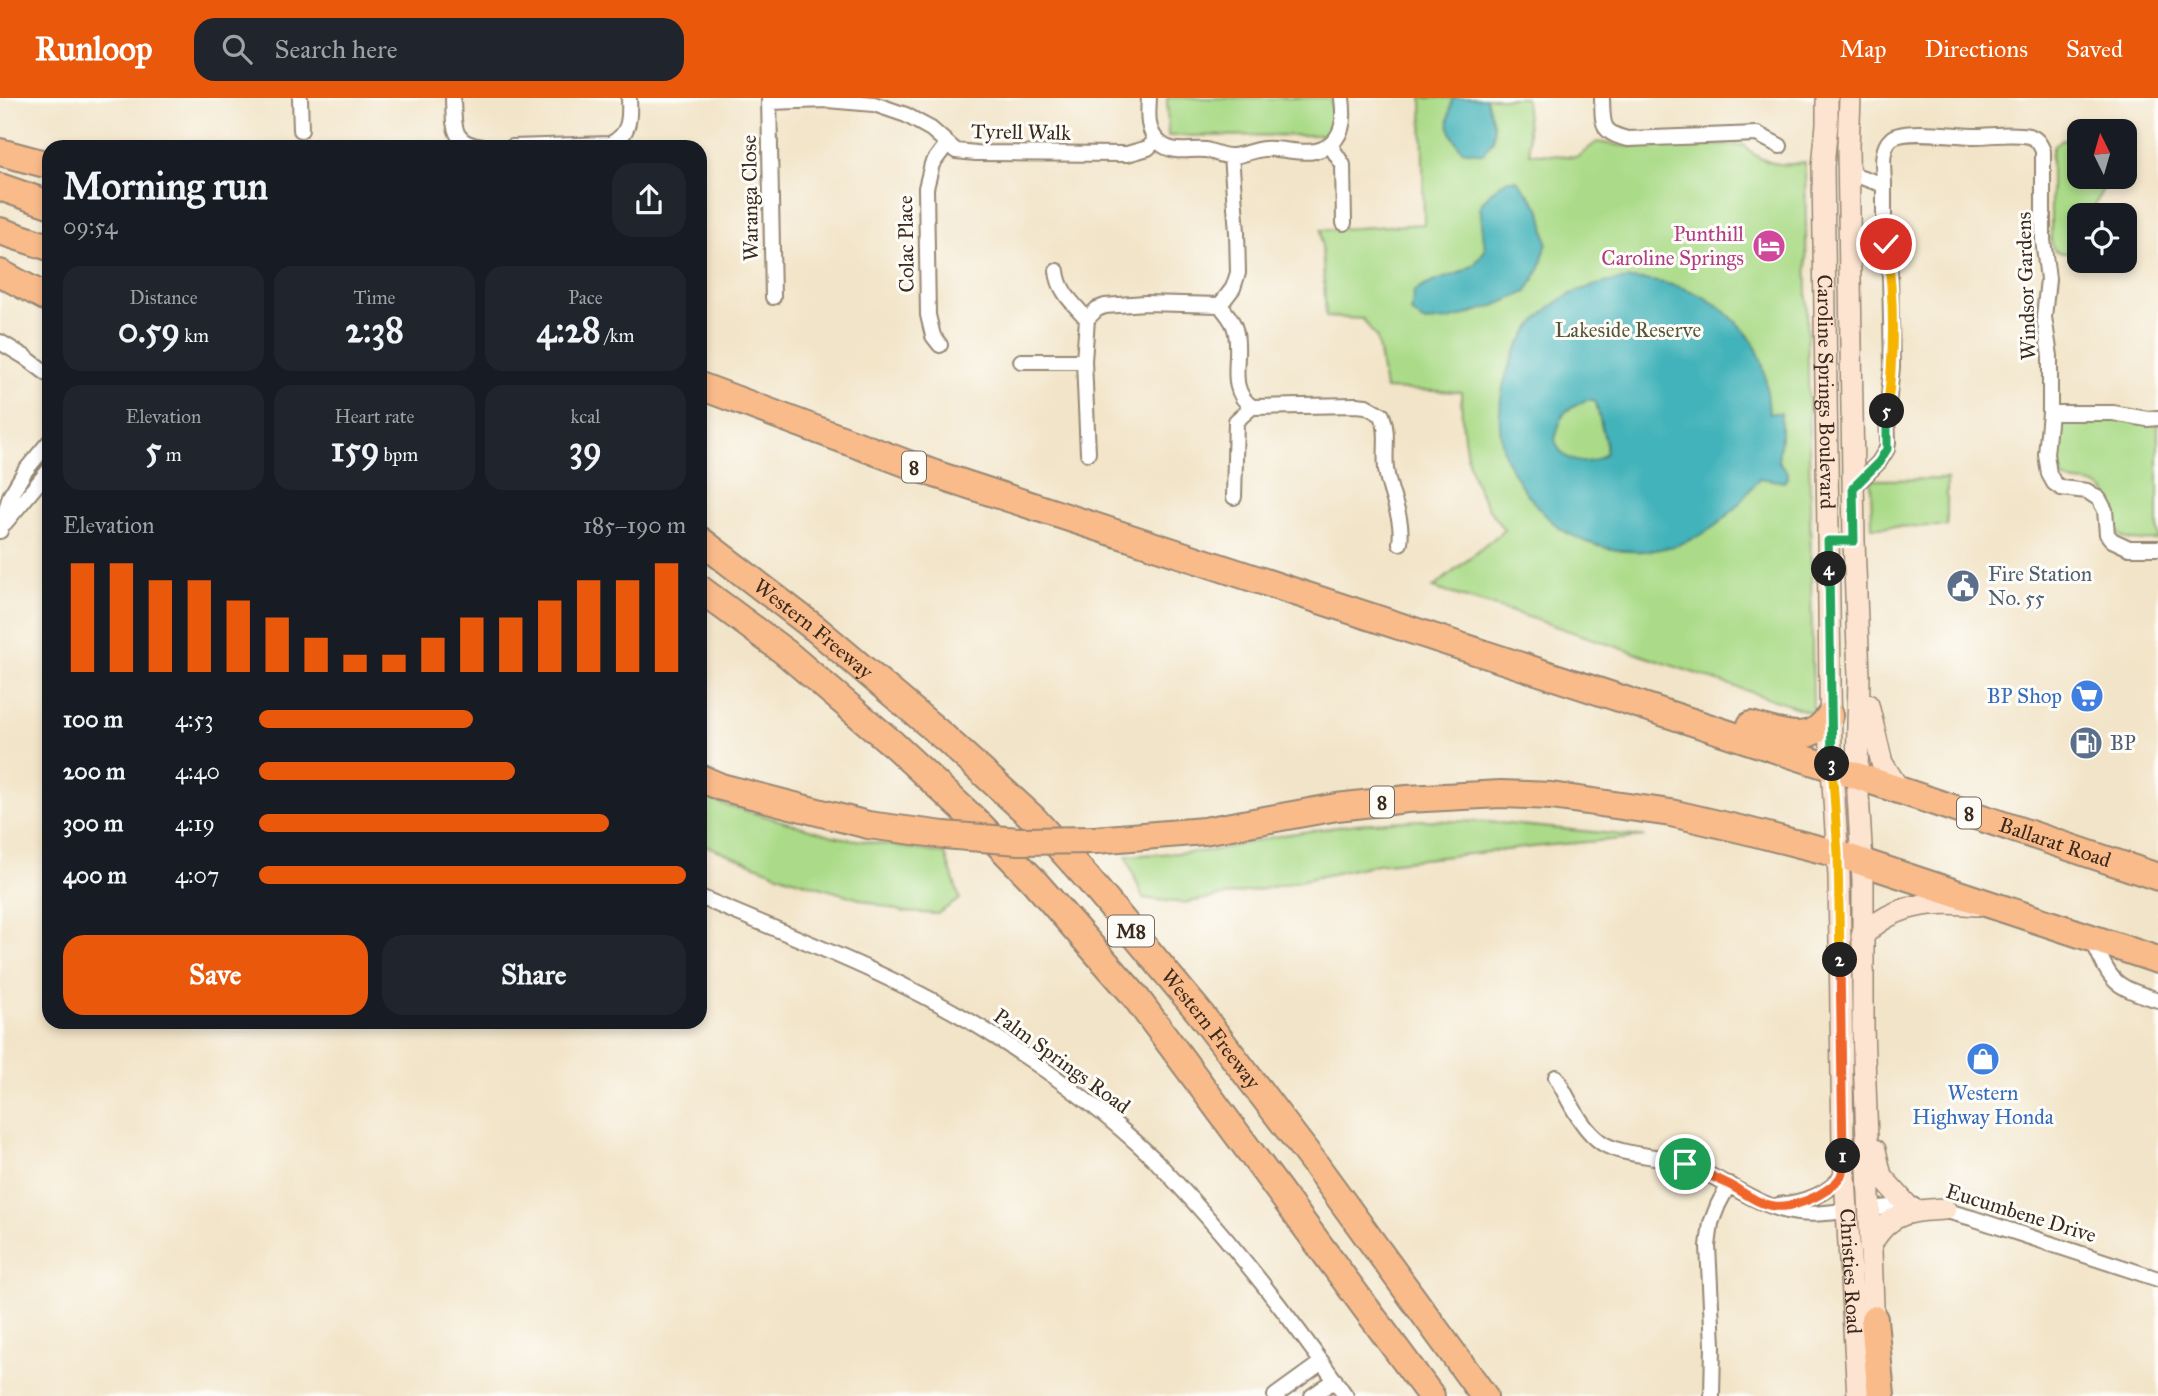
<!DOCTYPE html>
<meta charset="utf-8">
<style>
:root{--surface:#171b24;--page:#20242c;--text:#f1f3f6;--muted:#9ea1a6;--accent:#ea580c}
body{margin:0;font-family:"IM FELL Great Primer",serif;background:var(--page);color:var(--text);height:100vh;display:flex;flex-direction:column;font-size:26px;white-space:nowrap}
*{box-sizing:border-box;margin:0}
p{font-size:23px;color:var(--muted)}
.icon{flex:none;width:38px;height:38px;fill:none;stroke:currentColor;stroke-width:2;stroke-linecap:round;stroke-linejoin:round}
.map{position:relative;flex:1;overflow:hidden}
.panel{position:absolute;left:42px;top:42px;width:665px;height:889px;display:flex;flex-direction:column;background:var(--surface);border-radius:21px;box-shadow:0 4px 10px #0003}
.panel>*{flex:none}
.needle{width:46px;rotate:355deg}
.controls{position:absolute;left:2067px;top:21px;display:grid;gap:14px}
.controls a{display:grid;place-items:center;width:70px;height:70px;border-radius:14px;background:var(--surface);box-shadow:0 4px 10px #0003;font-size:35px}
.pin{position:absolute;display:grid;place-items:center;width:60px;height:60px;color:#fff;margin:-30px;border:4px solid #fff;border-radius:50%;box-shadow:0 2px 7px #0007}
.km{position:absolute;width:35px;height:35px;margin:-18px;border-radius:50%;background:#222;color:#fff;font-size:19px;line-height:35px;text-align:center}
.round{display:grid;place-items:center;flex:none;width:74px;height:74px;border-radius:21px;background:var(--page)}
.headline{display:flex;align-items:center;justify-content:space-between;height:119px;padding:0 21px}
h1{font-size:38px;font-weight:800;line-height:52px}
.figures{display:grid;grid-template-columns:repeat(3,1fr);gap:10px;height:119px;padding:7px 21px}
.figures div{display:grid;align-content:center;border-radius:18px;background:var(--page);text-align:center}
.figures b{font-size:35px;font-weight:800}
.figures small{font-size:19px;font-weight:400}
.figures p{font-size:19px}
.chart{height:196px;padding:14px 21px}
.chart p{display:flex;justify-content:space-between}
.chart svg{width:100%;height:126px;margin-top:7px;stroke:var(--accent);stroke-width:6}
.button{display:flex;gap:14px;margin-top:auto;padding:14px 21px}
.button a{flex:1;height:80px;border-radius:21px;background:var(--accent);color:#fff;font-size:28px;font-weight:800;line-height:80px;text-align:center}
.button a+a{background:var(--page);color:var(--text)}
ul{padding:0 21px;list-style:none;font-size:23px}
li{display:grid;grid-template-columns:112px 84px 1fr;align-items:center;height:52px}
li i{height:18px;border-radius:9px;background:var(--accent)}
header{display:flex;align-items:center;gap:42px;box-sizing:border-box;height:98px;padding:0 35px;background:var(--accent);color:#fff}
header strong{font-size:33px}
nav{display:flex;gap:38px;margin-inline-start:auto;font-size:24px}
.search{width:490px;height:63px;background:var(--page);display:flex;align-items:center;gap:18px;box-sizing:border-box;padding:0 24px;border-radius:21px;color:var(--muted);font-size:26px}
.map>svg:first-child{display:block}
</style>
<header>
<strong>Runloop</strong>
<div class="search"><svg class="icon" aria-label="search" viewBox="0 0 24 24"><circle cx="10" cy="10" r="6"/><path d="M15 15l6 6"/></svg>Search here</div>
<nav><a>Map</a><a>Directions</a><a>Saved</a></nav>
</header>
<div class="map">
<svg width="2158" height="1298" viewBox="0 0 2158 1298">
<rect width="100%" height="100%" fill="#fdfcf7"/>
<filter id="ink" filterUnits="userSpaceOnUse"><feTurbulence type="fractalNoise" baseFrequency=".0143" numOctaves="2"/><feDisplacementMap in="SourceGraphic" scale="14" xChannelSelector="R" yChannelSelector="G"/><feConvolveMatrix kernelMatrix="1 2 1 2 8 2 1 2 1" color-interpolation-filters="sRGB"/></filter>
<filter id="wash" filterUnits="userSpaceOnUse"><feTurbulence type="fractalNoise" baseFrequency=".00686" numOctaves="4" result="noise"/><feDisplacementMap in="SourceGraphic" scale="28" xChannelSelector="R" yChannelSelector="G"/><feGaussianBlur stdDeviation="1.57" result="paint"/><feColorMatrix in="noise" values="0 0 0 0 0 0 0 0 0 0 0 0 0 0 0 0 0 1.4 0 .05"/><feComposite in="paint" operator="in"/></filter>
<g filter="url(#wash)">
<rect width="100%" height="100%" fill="#f2e4c8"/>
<path fill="#abdb88" stroke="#738253" stroke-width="2" d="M 1167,0 L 1331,0 L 1333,21 L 1328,37 L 1168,38 Z
M 1422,0 L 1525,0 L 1530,55 L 1577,59 L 1597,44 L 1623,48 L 1744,47 C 1760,65 1781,70 1805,64 L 1813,615 L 1510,513 L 1433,490 L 1504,432 C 1468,387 1462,350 1461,294 L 1385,291 L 1377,241 L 1363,221 L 1326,219 L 1321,132 L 1424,126 Z
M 2063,41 L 2079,43 L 2079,79 L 2109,79 L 2090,117 L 2079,117 C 2079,133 2079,165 2054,152 L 2051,142 L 2051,58 L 2054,47 Z
M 2069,321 L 2116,321 L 2158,325 L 2158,442 C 2149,442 2140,443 2131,442 C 2105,439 2119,408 2105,394 C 2092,380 2080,388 2065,381 C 2051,374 2051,338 2060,327 C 2063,323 2065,323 2069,321 Z
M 1947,381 L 1947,428 L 1872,429 L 1871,382 Z
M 700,697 L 719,705 L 837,739 L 945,756 L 960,801 L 937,816 L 903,814 L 786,779 L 700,745 Z
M 1421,722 L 1488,724 L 1645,739 L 1552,747 L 1377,766 L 1263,791 L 1183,805 L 1143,800 L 1126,758 L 1211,753 L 1283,737 L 1356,726 Z"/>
<path fill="#43b3ba" stroke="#3f6e6c" stroke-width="2" fill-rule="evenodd" d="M 1453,0 L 1486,0 L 1494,28 L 1493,42 L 1483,56 L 1462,52 C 1446,31 1446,25 1453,0 Z
M 1507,82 L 1517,82 L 1541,112 L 1547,144 L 1540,170 L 1527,194 L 1494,208 L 1449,222 L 1425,224 L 1411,214 L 1414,193 L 1435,183 L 1457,176 L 1474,167 L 1485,152 L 1480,107 L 1493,92 Z
M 1628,181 C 1669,182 1708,193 1737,225 C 1743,231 1750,238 1754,246 C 1766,266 1767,292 1769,315 L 1781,315 L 1781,339 L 1778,363 L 1787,374 L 1788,379 L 1784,384 L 1759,380 C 1745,399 1731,417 1712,430 C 1673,456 1623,461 1580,441 C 1572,437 1563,434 1557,428 C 1536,410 1517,385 1506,360 C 1502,351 1501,340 1500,329 C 1497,280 1520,228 1562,201 C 1582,189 1605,184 1628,181 ZM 1587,302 L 1593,302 L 1596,305 L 1606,347 L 1606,355 C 1589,371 1562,365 1555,342 C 1563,314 1560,314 1587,302 Z"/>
</g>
<g filter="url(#ink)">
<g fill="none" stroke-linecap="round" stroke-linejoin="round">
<defs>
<path id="street" d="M 300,0 L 301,32
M 453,0 C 454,28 451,47 485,49
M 769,0 L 773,199
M 1149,0 C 1148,16 1146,34 1160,45 C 1173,57 1190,50 1206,52 C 1215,54 1223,59 1233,58 C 1243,57 1253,52 1264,51 C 1287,49 1312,62 1332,45 C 1345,33 1344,16 1342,0
M 1602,0 C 1603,25 1600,35 1628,41 L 1757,36 L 1780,48
M 769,4 L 827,2 L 874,6 L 906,17 L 920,25 L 931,31 L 956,53 L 976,55 L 1127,56 L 1148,50 L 1156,42
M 1330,47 L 1343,67 L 1344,125
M 512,49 L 610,46 C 630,37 630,20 629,0
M 1231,58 L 1237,134 L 1238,175 L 1233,190 L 1220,207 C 1225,214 1233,222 1235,231 C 1243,258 1225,290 1252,309 L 1356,307 L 1366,308 L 1382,317 C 1389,334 1384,352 1386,371 C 1389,397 1404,418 1400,445
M 1849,75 L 1884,87 L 1884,132 L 1890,175 L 1892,269 L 1887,316 L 1888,344 L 1887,351 L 1879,364 L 1853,390
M 1884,87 C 1884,72 1879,51 1892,40 C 1906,30 1956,38 1974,38 C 1991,38 2012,34 2029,38 C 2037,40 2040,46 2043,53 L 2043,142 L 2048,181 L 2044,219 L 2050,258 L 2050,315 L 2046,356 L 2049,376 L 2054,385 L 2061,390 L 2087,393 L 2099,401 L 2105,412 L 2107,436 L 2112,442 L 2129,450 L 2158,450
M 1057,173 C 1059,194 1074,206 1087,221
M 0,244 L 25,259 L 49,277
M 940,247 L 933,238 L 928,217 L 926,90 L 932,66 L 947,46
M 1021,263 L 1084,263
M 2050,315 L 2113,315 L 2147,321 L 2158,320
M 1088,355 L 1084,263 L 1087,221 L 1097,211 L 1105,208 L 1145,205 L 1220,207
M 1234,399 L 1236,323 L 1252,309
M 5,425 L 49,372
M 0,433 L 10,398 L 25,373 L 49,344
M 700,799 C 795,840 895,877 983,931 C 1043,968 1101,1011 1152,1059 C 1166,1073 1179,1088 1192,1102 C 1248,1164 1298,1230 1346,1298
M 2092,841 C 2112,885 2111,887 2158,902
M 1556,979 C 1569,1001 1580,1030 1602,1045 C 1622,1058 1660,1057 1685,1066 C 1720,1079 1751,1104 1787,1113 C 1806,1118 1827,1115 1846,1113
M 1779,1107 C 1804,1104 1831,1097 1844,1074
M 1936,1110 L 1972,1120 L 2158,1181
M 1868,1111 L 1913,1107
M 1275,1298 L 1322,1264
M 1312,1298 L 1335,1282
M 1712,1298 L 1713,1247 L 1708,1148 L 1711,1125 L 1718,1107 L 1729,1086"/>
<g id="secondary">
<path id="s1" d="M 1827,0 L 1827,26 L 1823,69 L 1831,655 L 1839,778 L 1843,1045 L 1858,1298"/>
<path d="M 1850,0 L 1848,48 L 1854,443 L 1859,578 L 1857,678 L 1863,783 L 1863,930 L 1874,1236"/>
<path d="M 1868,607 L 1882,665 L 1900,693"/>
<path d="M 1862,839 C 1891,806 1934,802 1976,807"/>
<path d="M 1875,1052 L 1881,1078 L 1906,1106"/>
<path d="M 1870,1149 C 1887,1114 1910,1113 1945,1111"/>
</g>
<g id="highway">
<path d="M 0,54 L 49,67"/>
<path d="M 0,89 L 49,106"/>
<path d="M 0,133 L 49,149"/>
<path d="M 0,175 L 49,201"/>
<path id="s2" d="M 700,288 L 935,376 L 1857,678 L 2158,779"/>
<path id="s3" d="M 700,442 L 816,531 L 945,640 L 1033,720 L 1088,781 L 1199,914 L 1315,1066 L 1484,1298"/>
<path d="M 700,491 L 785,554 L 893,646 L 980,727 L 1032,781 L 1134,897 L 1431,1298"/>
<path d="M 1751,627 C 1780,635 1812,649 1830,617"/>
<path d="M 700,680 L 721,689 L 868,727 L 944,737"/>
<path d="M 1095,742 L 1204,733 L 1337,709 L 1407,701 L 1501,696 L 1551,698 L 1671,715 L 1744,732 L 1838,756 L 2158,862"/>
<path d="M 1874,1221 L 1881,1298"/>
</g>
</defs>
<use href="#street" stroke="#968773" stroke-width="18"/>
<use href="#secondary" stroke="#968773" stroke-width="24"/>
<use href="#highway" stroke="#968773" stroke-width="30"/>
<use href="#street" stroke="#fff" stroke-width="14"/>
<use href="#secondary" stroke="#fde4d1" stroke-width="21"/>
<use href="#highway" stroke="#fabb8b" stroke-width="26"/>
<defs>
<path id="highway-bridge" d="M 944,737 L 1019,743 L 1095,742"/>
</defs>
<use href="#highway-bridge" stroke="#968773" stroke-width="30" stroke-linecap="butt"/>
<use href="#highway-bridge" stroke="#fabb8b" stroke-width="26"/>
</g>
</g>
<g fill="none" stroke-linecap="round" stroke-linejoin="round" filter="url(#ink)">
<defs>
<path id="split-1" d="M 1685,1066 C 1700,1073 1715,1079 1730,1087 C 1743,1094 1758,1106 1774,1108 C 1790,1110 1812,1102 1825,1093 C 1842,1082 1844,1077 1843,1058"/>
<path id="split-2" d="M 1840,862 L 1843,1058"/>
<path id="split-3" d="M 1832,666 L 1838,756 L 1840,862"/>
<path id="split-4" d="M 1829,471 L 1832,666"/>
<path id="split-5" d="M 1829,471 L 1828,443 L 1854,443 L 1853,390 L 1879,364 L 1887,351 L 1887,313"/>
<path id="split-6" d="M 1886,146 C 1895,199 1894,260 1887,313"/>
</defs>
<use href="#split-1" stroke="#fff" stroke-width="14"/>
<use href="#split-2" stroke="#fff" stroke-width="14"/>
<use href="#split-3" stroke="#fff" stroke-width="14"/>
<use href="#split-4" stroke="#fff" stroke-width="14"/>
<use href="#split-5" stroke="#fff" stroke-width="14"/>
<use href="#split-6" stroke="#fff" stroke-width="14"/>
<use href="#split-1" stroke="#f0652b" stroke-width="9"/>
<use href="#split-2" stroke="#f0652b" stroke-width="9"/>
<use href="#split-3" stroke="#f5b400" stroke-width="9"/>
<use href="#split-4" stroke="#22a559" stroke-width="9"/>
<use href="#split-5" stroke="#22a559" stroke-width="9"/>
<use href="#split-6" stroke="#f5b400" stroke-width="9"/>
</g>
<defs>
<symbol id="hotel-disc" viewBox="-11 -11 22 22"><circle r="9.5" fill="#d1479c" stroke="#fdfcf7"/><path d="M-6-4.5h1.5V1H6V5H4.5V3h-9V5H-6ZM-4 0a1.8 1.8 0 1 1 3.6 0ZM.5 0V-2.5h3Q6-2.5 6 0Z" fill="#fff"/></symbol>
<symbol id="civic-disc" viewBox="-11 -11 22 22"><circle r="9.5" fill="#5c6f8a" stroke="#fdfcf7"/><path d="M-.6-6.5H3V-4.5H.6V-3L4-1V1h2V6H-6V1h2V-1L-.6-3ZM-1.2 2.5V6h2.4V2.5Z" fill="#fff"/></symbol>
<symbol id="supermarket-disc" viewBox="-11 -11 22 22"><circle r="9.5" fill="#3f7fe0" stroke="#fdfcf7"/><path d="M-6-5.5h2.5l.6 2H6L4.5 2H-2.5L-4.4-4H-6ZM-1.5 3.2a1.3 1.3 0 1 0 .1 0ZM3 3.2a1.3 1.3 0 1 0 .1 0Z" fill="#fff"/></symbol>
<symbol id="fuel-disc" viewBox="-11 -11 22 22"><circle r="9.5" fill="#5c6f8a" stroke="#fdfcf7"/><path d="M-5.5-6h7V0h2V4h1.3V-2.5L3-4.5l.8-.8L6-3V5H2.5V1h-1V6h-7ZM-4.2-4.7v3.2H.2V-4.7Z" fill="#fff"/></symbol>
<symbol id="shop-disc" viewBox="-11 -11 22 22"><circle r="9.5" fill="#3f7fe0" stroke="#fdfcf7"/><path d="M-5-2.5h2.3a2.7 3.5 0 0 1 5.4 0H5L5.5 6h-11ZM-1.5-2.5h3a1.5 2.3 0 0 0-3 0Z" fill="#fff"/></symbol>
</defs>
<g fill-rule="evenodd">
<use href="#hotel-disc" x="1750" y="129" width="38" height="38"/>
<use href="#civic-disc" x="1944" y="469" width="38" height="38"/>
<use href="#supermarket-disc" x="2068" y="579" width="38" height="38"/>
<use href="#fuel-disc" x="2067" y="626" width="38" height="38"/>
<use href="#shop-disc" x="1964" y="942" width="38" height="38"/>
</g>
<g text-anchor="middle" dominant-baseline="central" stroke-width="6" stroke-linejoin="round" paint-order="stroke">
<g fill="#fdfcf7" stroke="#75695f" stroke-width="2">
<rect x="902" y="353.5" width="24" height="31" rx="5"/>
<rect x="1370" y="688.5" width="24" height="31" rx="5"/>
<rect x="1957" y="699.5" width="24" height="31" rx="5"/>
<rect x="1108" y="817.5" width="46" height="31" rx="5"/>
</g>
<g font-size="19" font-weight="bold" fill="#3b2a1e">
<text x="914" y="369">8</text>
<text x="1382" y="704">8</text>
<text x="1969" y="715">8</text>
<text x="1131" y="833">M8</text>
</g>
<g font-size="21" fill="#3b2a1e" stroke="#fdfcf7">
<text transform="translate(1021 34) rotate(1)">Tyrell Walk</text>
<text transform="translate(750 100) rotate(-91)">Waranga Close</text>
<text transform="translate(906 146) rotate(-91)">Colac Place</text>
<text transform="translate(2026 188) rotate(-92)">Windsor Gardens</text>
<text stroke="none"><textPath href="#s1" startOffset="294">Caroline Springs Boulevard</textPath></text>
<text stroke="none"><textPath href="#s3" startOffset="144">Western Freeway</textPath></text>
<text stroke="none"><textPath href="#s2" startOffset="1430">Ballarat Road</textPath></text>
<text stroke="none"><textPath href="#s3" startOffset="710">Western Freeway</textPath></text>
<text transform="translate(1062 963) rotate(36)">Palm Springs Road</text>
<text transform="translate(2021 1115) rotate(17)">Eucumbene Drive</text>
<text stroke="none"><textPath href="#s1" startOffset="1174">Christies Road</textPath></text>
</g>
<g font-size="21" fill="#b23c85" stroke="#fdfcf7" text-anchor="end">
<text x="1744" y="136">Punthill<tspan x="1744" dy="24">Caroline Springs</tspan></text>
</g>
<g font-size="21" fill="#575638" stroke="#fdfcf7">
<text x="1628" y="232">Lakeside Reserve</text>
</g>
<g font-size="21" fill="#4e5e75" stroke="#fdfcf7" text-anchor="start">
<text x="1988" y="476">Fire Station<tspan x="1988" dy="24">No. 55</tspan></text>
<text x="2110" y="645">BP</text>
</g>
<g font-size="21" fill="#366cbe" stroke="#fdfcf7" text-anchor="end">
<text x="2062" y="598">BP Shop</text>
<text x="1983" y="995" text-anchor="middle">Western<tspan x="1983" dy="24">Highway Honda</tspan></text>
</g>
</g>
</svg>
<div class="controls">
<a><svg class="needle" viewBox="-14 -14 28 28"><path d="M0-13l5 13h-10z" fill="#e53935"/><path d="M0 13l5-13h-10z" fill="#9ea1a6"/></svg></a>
<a><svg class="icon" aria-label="locate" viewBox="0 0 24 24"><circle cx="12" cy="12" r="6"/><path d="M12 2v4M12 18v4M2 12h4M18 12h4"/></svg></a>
</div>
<div class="pin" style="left:1685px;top:1066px;background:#1e9e55"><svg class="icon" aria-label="arrive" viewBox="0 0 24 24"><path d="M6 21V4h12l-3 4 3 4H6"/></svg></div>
<div class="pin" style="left:1886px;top:146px;background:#d93025"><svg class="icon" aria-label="check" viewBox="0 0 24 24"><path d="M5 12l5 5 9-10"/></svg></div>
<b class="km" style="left:1843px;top:1058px">1</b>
<b class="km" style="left:1840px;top:862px">2</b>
<b class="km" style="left:1832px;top:666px">3</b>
<b class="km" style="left:1829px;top:471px">4</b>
<b class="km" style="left:1887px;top:313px">5</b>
<section class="panel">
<div class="headline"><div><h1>Morning run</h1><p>09:54</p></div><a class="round"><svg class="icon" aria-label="share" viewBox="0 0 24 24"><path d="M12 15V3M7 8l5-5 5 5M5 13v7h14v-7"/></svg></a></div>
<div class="figures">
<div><p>Distance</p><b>0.59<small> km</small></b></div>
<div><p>Time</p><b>2:38</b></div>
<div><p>Pace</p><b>4:28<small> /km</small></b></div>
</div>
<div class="figures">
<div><p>Elevation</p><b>5<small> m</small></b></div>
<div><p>Heart rate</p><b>159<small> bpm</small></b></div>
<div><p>kcal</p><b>39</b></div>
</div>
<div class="chart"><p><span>Elevation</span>185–190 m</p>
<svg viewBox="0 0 160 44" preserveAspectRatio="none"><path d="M5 44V6M15 44V6M25 44V12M35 44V12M45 44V19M55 44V25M65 44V32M75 44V38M85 44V38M95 44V32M105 44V25M115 44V25M125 44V19M135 44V12M145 44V12M155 44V6"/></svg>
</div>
<ul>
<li><b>100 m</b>4:53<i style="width:50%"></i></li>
<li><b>200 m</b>4:40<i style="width:60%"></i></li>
<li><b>300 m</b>4:19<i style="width:82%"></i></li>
<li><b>400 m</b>4:07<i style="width:100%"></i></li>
</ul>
<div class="button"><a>Save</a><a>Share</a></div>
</section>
</div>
